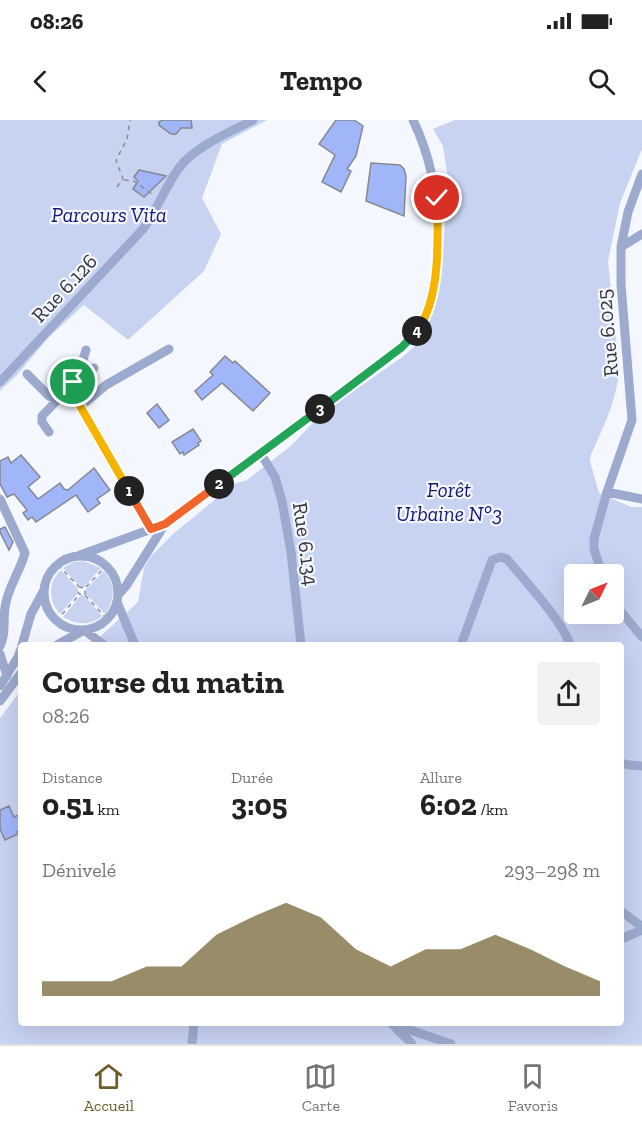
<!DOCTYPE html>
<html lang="fr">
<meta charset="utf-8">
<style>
:root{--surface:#fff;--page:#f2f2f2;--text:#222;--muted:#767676;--line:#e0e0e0;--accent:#6e5c2a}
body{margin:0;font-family:"Zilla Slab",serif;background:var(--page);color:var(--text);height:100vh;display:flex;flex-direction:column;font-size:22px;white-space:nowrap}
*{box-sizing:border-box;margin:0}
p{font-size:20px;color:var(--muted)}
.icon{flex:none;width:33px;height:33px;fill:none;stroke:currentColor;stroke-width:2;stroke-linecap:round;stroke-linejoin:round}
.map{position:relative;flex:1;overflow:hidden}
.sheet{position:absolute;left:18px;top:522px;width:606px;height:384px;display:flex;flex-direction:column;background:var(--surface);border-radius:6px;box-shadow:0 6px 24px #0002}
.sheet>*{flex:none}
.needle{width:39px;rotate:47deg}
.fabs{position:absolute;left:564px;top:444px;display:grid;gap:12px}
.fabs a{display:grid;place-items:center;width:60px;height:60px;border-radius:6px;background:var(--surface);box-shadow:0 6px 24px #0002;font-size:30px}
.pin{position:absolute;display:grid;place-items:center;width:51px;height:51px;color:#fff;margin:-26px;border:3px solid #fff;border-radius:50%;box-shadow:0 2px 6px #0007}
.km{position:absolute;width:30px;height:30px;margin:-15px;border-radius:50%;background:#222;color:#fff;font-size:16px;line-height:30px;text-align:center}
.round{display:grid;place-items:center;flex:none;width:63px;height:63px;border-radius:6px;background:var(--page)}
.head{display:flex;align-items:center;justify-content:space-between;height:102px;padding:0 24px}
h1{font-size:33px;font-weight:700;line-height:45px}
.metrics{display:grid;grid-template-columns:repeat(3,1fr);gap:9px;height:102px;padding:6px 24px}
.metrics div{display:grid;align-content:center}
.metrics b{font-size:30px;font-weight:700}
.metrics small{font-size:16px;font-weight:400}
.metrics p{font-size:16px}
.chart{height:168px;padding:12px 24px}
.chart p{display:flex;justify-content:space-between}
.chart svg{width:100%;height:108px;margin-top:6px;fill:var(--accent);opacity:.7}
.status{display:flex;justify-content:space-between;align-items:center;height:42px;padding:0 30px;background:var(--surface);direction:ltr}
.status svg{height:16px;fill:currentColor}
header{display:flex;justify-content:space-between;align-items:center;height:78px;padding:0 24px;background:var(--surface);font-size:27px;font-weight:700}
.menu{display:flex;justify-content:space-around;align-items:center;height:84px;border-top:2px solid var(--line);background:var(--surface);font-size:16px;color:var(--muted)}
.menu a{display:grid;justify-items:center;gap:3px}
.menu .active{color:var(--accent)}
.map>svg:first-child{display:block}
</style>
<div class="status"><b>08:26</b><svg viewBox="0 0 49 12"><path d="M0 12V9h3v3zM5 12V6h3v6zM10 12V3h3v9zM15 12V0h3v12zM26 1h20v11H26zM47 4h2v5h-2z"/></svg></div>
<header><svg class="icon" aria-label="back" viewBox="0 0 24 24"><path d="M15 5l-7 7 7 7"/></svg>Tempo<svg class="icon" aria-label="search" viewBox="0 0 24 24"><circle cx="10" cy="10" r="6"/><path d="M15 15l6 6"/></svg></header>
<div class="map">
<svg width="642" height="924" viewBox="0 0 642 924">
<rect width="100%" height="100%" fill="#f5f7ff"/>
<path fill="#c8d3f2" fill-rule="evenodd" d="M 0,0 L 267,0 L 222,24 L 202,78 L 221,114 L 204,151 L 128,220 L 84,185 L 49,217 L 17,255 L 0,271 Z
M 455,0 L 642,0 L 642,29 L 620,83 L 608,141 L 619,246 C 618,279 604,305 591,335 L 590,341 L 599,373 L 631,387 L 642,387 L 642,924 L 0,924 L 0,598 L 21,570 L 21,903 L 621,903 L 621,525 L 91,525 L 138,482 L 144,448 L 151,436 L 173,414 L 234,364 L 247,360 L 292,325 L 322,293 L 401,238 L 414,227 L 423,214 L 434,185 L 440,157 L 447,83 L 447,53 L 443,26 L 433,9 ZM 574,454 L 614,454 L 614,494 L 574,494 Z
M 83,441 L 101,448 L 84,467 L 80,467 L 63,448 L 73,442 Z
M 61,450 L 78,469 L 78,473 L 60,494 C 48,481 48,462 61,450 Z
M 104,451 C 116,464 115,480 105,494 L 86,474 L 86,469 Z
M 81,475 L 84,475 L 102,496 C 90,506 77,505 63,497 Z"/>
<path fill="#a0b6f9" stroke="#858890" stroke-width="1.5" d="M 163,0 L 191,0 L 192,8 L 181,8 L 176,14 L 171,14 L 159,5 L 159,2 Z
M 336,0 L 354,0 L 363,6 L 356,36 L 347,49 L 351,51 L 341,72 L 322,62 L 335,35 L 319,24 Z
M 371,43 L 400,45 L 404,49 L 406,56 L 404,96 L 366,81 Z
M 139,50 L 166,56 L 144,77 L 133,69 L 138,61 L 134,57 Z
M 225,236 L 233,243 L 235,241 L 270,273 L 253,291 L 222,263 L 202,280 L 195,271 L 213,255 L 210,252 Z
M 157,284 L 169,300 L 159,308 L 147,293 Z
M 193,309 L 201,321 L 198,323 L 199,325 L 184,335 L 183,332 L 180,334 L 172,322 Z
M 21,335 L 40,357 L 28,367 L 38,379 L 60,363 L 64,369 L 68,370 L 94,348 L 110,370 L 97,379 L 100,383 L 88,392 L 76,375 L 36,402 L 32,397 L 28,400 L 23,393 L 27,390 L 14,374 L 7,377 L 0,364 L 0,341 L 8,337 L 11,343 Z
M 5,407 L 13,422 L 9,430 L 0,412 L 0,409 Z
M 9,686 L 14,697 L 21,694 L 21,710 L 17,712 L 18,714 L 5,720 L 0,709 L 0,690 Z"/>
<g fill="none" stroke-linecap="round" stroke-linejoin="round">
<path stroke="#8d8e94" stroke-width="1.5" stroke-dasharray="4.5 4.5" stroke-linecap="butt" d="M 124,60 L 134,61 L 153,75
M 117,67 L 123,59 L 116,40 L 127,19 L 130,0
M 134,91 L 141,95
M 58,445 L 79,467
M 86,467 L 106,446
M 85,475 L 85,468 L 79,467 L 78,471 L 79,474 L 85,475 L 107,499
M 56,501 L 79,475"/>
<path stroke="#9daacf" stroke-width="9" d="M 621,127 L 642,114
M 27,254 L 49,276 L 57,280
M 78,256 L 85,254 L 94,248
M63 267a6 6 0 1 1 12 0a6 6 0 1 1-12 0Z
M 0,262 L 143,109 C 157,90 165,67 179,48 C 194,27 230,12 253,0
M 73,262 L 78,256 L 86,230
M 72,272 L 151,409
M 81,286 L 106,265 L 169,229
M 49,312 L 42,302 L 42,296 L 65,272
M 261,334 L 275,357 L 282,381 L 291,432 L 301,525
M 607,372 L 642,379
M 0,379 L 25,433 C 20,452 7,468 5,488 C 3,501 6,515 0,526
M 80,435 L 157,407
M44 473a37 37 0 1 1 74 0a37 37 0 1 1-74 0Z
M 602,454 L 594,429 L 594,419 L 607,372 L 632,300 L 621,164 L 621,127 L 628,92 L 642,54
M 118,475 L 126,466 L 165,404 L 401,227 C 408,221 416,215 420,207 C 429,192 431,175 434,158 C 442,104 437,50 413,0
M 117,482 L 135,525
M 614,483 L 642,517
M 22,525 L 31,494 L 44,470
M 57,525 L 84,510 L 104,525
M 461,525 L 492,440 L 501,437 L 507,439 C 525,461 562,500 570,525
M 0,534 L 7,556
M 0,566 L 18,537 L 21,529
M 0,581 L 21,553
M 621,643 L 629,645 L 642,646
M 621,791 L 642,807
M 621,819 L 642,810
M 390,903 L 451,924
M 395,907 L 412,924
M 192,924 L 194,903"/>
</g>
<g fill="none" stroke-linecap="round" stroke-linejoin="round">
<defs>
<path id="split-1" d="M 73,262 L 75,267 L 72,272 L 129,371"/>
<path id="split-2" d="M 129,371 L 151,409 L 165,404 L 219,364"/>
<path id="split-3" d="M 219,364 L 320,289"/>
<path id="split-4" d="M 320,289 L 402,227 L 417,211"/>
<path id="split-5" d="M 417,211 C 441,178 438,118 437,78"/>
</defs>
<use href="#split-1" stroke="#fff" stroke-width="12"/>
<use href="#split-2" stroke="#fff" stroke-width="12"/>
<use href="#split-3" stroke="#fff" stroke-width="12"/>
<use href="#split-4" stroke="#fff" stroke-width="12"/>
<use href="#split-5" stroke="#fff" stroke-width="12"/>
<use href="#split-1" stroke="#f5b400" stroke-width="8"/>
<use href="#split-2" stroke="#f0652b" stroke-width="8"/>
<use href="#split-3" stroke="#22a559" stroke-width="8"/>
<use href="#split-4" stroke="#22a559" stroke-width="8"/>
<use href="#split-5" stroke="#f5b400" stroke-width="8"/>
</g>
<g text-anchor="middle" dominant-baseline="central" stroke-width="4.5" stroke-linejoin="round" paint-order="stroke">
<g font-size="21" font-style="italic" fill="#141876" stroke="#f5f7ff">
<text x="109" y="94">Parcours Vita</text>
<text x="449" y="369">Forêt<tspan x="449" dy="24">Urbaine N°3</tspan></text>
</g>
<g font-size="21" fill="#36373b" stroke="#f5f7ff">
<text transform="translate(64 168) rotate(-47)">Rue 6.126</text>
<text transform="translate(607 213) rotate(-95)">Rue 6.025</text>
<text transform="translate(306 424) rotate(82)">Rue 6.134</text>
</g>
</g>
</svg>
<div class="fabs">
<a><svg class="needle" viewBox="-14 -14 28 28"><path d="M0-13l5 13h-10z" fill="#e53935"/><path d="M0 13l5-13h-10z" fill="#767676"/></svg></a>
</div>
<div class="pin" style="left:73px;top:262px;background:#1e9e55"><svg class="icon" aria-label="arrive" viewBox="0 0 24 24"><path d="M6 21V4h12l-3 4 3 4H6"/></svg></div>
<div class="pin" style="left:437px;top:78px;background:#d93025"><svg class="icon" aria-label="check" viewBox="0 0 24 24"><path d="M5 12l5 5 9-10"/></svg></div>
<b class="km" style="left:129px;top:371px">1</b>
<b class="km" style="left:219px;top:364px">2</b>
<b class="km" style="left:320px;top:289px">3</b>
<b class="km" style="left:417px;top:211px">4</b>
<section class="sheet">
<div class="head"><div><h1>Course du matin</h1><p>08:26</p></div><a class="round"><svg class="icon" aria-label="share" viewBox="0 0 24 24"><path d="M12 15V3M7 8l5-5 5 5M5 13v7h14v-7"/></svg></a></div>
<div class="metrics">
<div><p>Distance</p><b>0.51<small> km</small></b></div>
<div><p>Durée</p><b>3:05</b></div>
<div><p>Allure</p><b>6:02<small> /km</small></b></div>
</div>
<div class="chart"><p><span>Dénivelé</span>293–298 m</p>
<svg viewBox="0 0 160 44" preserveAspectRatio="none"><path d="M0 44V38L10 38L20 38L30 32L40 32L50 19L60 12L70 6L80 12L90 25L100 32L110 25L120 25L130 19L140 25L150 32L160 38V44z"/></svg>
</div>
</section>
</div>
<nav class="menu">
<a class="active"><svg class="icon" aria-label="home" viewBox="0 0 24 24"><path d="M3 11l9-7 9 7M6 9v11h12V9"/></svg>Accueil</a>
<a><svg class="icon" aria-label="map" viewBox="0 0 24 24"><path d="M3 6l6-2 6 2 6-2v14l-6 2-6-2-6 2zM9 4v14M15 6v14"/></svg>Carte</a>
<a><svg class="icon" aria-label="saved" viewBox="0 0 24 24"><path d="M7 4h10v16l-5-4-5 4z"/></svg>Favoris</a>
</nav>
